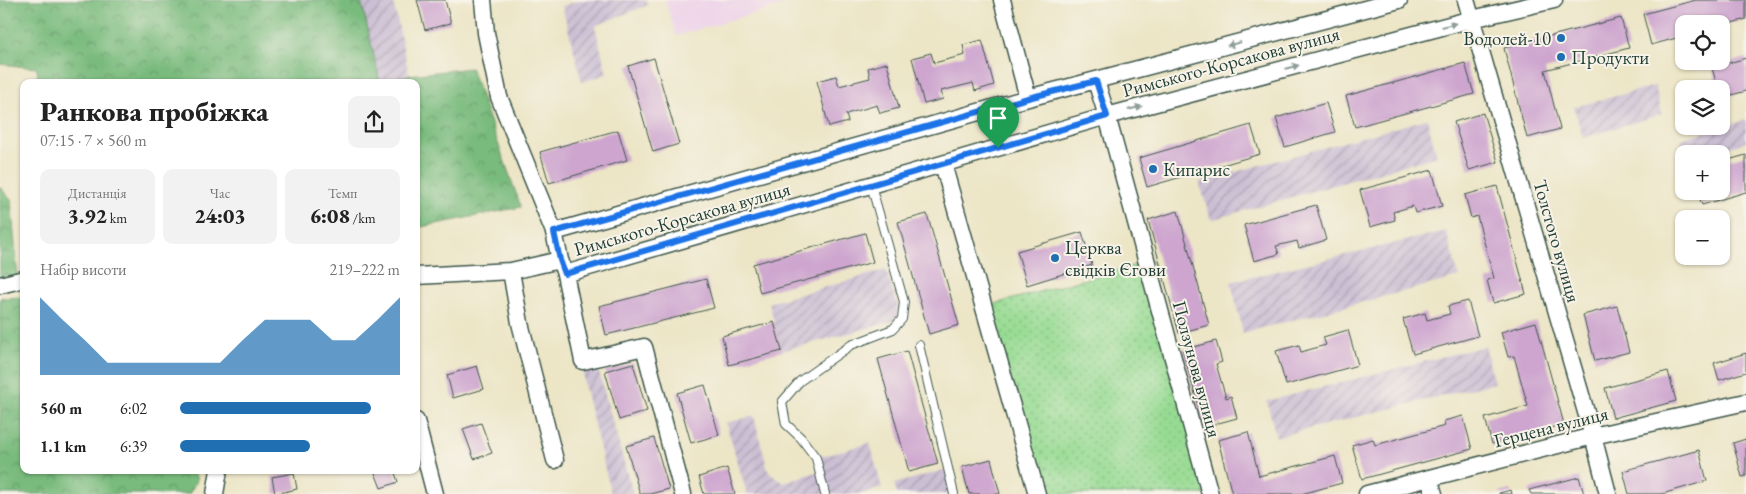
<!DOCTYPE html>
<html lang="uk">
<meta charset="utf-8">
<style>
:root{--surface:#fff;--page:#f2f2f2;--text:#222;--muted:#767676;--accent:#1f6fb2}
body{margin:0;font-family:"EB Garamond",serif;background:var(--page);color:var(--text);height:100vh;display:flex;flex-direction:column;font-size:19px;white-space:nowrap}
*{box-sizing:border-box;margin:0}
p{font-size:16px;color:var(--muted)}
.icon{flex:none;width:28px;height:28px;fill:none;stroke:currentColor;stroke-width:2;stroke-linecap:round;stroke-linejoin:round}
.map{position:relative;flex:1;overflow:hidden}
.panel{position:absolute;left:20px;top:79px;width:400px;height:395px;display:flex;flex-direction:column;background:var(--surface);border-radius:10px;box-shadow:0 1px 4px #0004}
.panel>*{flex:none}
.fabs{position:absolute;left:1675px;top:15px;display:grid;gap:10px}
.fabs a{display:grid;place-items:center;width:55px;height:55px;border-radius:10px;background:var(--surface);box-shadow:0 1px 4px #0004;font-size:25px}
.pin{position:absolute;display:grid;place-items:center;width:42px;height:42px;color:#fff;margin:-51px -21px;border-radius:50% 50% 50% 0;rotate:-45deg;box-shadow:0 0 5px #0007}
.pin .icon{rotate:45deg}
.round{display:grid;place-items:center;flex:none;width:52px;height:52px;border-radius:10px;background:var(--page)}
.overview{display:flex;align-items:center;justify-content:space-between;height:85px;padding:0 20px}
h1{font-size:28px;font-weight:800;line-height:38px}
.figures{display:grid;grid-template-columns:repeat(3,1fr);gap:8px;height:85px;padding:5px 20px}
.figures div{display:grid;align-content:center;border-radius:10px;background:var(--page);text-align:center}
.figures b{font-size:21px;font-weight:800}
.figures small{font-size:14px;font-weight:400}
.figures p{font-size:14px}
.chart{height:140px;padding:10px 20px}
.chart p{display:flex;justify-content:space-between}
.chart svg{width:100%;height:90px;margin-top:5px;fill:var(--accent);opacity:.7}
ul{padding:0 20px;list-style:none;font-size:16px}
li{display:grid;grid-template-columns:80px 60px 1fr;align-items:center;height:38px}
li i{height:12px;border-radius:6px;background:var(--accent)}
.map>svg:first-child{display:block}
</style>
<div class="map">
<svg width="1746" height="494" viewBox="0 0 1746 494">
<defs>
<pattern id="industrial-furrows" width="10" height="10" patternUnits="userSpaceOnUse" patternTransform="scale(1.25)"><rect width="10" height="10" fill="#ccbfd4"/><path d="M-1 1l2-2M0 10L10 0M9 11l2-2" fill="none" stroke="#a59cad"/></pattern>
<pattern id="forest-crowns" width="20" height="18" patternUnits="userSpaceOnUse" patternTransform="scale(1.25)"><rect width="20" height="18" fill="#79bb7d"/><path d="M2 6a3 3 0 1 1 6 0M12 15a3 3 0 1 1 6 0" fill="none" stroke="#639967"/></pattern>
<pattern id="park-dots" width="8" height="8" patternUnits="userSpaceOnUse" patternTransform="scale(1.25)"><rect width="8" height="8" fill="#97db93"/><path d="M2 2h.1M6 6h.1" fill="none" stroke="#7bb379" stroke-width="1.8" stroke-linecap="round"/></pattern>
</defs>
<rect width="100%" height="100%" fill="#f7f3e8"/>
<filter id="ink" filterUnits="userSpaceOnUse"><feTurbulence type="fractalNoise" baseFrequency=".02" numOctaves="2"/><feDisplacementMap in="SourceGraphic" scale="10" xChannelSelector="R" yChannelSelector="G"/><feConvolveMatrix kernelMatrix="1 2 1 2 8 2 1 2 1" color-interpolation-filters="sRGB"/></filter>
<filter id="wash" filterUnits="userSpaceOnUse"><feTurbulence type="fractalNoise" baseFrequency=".0096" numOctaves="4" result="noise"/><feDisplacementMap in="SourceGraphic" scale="20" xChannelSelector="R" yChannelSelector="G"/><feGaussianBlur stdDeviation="1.12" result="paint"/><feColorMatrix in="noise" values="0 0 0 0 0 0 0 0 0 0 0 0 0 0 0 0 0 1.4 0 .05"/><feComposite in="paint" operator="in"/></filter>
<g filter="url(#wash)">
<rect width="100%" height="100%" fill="#ece5c6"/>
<path fill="#edd1e9" d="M 665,0 L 800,0 L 676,36 Z"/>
<path fill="url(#industrial-furrows)" d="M 361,0 L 393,0 L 409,75 L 380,82 Z
M 580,0 L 646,0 L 648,5 L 595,26 L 607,74 L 582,82 L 562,6 Z
M 1655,86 L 1662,114 L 1583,138 L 1574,107 Z
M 1427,119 L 1437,156 L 1211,220 L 1199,182 Z
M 1746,120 L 1746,142 L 1710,154 L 1684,155 L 1681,139 Z
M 1446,231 L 1459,277 L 1243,333 L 1231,282 Z
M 886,270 L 902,319 L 782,351 L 769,303 Z
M 1485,346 L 1494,383 L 1276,437 L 1267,401 Z
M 595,359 L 633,494 L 611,494 L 584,384 L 583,361 Z
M 754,416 L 768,471 L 784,483 L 819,471 L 816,458 L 870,443 L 882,488 L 861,494 L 747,494 L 726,423 Z
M 948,469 L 954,494 L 897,494 L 894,484 Z"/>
<path fill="url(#forest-crowns)" stroke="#4c7c58" d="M 0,0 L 361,0 L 380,82 L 38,82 L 37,68 L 0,64 Z
M 471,68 L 521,207 L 416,228 L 416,82 L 382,82 L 409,75 Z
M 0,187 L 11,200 L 18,279 L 0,285 Z
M 24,297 L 24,470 L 193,470 L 197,480 L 189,494 L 0,494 L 0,298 Z"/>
<path fill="url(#park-dots)" stroke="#5b8c64" d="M 1147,262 L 1210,494 L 1037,494 L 984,307 Z"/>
<g id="blocks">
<path fill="#cda5cf" d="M 417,0 L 445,0 L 451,23 L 425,30 Z
M 1696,0 L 1746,0 L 1746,19 L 1721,26 L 1721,24 L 1684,24 L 1684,36 L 1651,45 L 1643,14 Z
M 1621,18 L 1629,48 L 1545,70 L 1560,129 L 1527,138 L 1504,48 Z
M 982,40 L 994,85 L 975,91 L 973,83 L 941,91 L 943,99 L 924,104 L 912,58 L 931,53 L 934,63 L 965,55 L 963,45 Z
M 654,58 L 679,144 L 653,152 L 628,66 Z
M 1746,58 L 1746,91 L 1721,98 L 1721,89 L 1718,89 L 1712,68 Z
M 887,63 L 899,108 L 880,113 L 877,105 L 846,114 L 848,122 L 829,127 L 817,81 L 836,76 L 839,86 L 870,78 L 868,68 Z
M 1465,63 L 1474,94 L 1355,127 L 1346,96 Z
M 1326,103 L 1335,132 L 1285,147 L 1276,118 Z
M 1483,113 L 1498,162 L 1469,170 L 1454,122 Z
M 1251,125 L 1260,154 L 1147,187 L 1139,158 Z
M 618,130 L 627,160 L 549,183 L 540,152 Z
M 1746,155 L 1746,192 L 1702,205 L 1697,191 L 1721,191 L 1721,162 Z
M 1432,170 L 1442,206 L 1415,213 L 1413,206 L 1393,212 L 1395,220 L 1370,227 L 1360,190 Z
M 1497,186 L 1526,294 L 1493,303 L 1487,280 L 1494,278 L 1477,216 L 1471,218 L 1465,195 Z
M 1316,205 L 1326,240 L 1299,248 L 1297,241 L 1276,246 L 1279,254 L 1254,261 L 1244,225 Z
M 1178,211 L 1209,325 L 1179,333 L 1148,220 Z
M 927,214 L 959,325 L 929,334 L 898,222 Z
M 1082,232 L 1092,265 L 1027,285 L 1017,251 Z
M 865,233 L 873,262 L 760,293 L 753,264 Z
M 706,279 L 714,308 L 606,335 L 599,306 Z
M 1468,301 L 1478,336 L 1413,354 L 1403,319 L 1425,313 L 1427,320 L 1450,314 L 1448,306 Z
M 1617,306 L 1629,352 L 1595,361 L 1583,315 Z
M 774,322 L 782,351 L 729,365 L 722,336 Z
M 1536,322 L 1564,424 L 1492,444 L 1485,418 L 1528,406 L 1514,356 L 1508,357 L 1501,332 Z
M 1348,330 L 1358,365 L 1286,385 L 1276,351 L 1299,345 L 1301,352 L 1326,345 L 1323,337 Z
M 1216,341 L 1222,362 L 1216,364 L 1226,398 L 1231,396 L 1237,418 L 1204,427 L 1183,350 Z
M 907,351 L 938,464 L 909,472 L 878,359 Z
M 1746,353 L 1746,372 L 1719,380 L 1714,363 Z
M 633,363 L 647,411 L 619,420 L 605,371 Z
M 477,366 L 484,389 L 453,398 L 447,375 Z
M 1668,371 L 1676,401 L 1613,418 L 1605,388 Z
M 705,385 L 719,435 L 691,443 L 677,393 Z
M 1463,416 L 1472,449 L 1362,479 L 1352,445 L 1373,439 L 1375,445 L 1445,426 L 1444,421 Z
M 481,423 L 492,453 L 474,459 L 463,429 Z
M 1248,432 L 1259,476 L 1335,456 L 1342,483 L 1301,494 L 1232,494 L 1218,440 Z
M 654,438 L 669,489 L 650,494 L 640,494 L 626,446 Z
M 1746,439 L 1746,476 L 1742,477 L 1733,443 Z
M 1699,450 L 1707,481 L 1662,494 L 1629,494 L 1623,471 Z
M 991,459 L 1000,494 L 969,494 L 962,467 Z
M 727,468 L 735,494 L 704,494 L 699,477 Z
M 374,470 L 394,470 L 398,482 L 381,488 Z
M 294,473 L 297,489 L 275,494 L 272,477 Z
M 1579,477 L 1584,494 L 1531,494 L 1529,490 Z
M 1511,490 L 1512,494 L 1499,494 L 1499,493 Z"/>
</g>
</g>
<g filter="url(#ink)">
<use href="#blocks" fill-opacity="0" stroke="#3e564a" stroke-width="1"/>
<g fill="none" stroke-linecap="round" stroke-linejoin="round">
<defs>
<path id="lane" d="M 919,345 L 954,494
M 825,494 L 816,458 L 801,438 L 786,424 L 782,402 L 800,381 L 851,345 L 893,329 L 902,319 L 904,302 L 871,185"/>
<path id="street" d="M 483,0 L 486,33 L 499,97 L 554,232
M 1002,0 L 1028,98
M 1399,0 L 1028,98 L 554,232 L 560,260 L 565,274 L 1107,116 L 1472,19 L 1554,0
M 1466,0 L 1593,436 L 1608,494
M 1096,81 L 1107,116 L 1210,494
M 943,164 L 1037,494
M 511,271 L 520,323 L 555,460
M 565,274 L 583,361 L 644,347 L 683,494
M 416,276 L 511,271 L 560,260
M 0,285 L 24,279
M 416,421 L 435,494
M 1429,478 L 1434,494
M 215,494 L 219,470
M 1367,494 L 1593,436 L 1746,402"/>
</defs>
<use href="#lane" stroke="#3e564a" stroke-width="10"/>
<use href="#street" stroke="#3e564a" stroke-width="19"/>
<use href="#lane" stroke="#fff" stroke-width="8"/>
<use href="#street" stroke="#fff" stroke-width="16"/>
</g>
<defs><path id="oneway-solid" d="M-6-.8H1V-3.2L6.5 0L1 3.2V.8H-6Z" transform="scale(1.25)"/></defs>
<g fill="#8f9e9a">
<use href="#oneway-solid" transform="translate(1449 25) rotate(-15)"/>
<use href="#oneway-solid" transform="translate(1234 44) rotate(165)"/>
<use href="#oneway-solid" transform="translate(1292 67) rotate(-15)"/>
<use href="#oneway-solid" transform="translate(1135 108) rotate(-15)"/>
</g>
</g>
<g fill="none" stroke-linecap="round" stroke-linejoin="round" filter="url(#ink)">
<defs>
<path id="route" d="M 1096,81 L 1107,116 L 565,274 L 560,260 L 554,232 L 1028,98 Z"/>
</defs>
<use href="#route" stroke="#fff" stroke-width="10"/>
<use href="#route" stroke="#1a73e8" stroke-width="6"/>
</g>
<g fill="#1f6fb2" stroke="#f7f3e8" stroke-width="2">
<circle cx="1561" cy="38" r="5"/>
<circle cx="1561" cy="57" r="5"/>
<circle cx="1153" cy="169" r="5"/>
<circle cx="1055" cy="258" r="5"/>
</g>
<g text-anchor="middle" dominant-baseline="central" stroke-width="4" stroke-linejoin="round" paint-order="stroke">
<g font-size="19" fill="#1f3d34" stroke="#f7f3e8" text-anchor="start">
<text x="1551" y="38" text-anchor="end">Водолей-10</text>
<text x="1571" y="57">Продукти</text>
<text x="1163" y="169">Кипарис</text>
<text x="1065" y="247">Церква<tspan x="1065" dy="22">свідків Єгови</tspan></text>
</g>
<g font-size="19" fill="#1f3d34" stroke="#f7f3e8">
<text transform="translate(1231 62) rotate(-15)">Римського-Корсакова вулиця</text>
<text transform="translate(682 219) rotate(-16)">Римського-Корсакова вулиця</text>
<text transform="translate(1557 241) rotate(74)">Толстого вулиця</text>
<text transform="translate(1197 369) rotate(75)">Ползунова вулиця</text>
<text transform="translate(1551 427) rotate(-14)">Герцена вулиця</text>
</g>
</g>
</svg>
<div class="fabs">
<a><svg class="icon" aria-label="locate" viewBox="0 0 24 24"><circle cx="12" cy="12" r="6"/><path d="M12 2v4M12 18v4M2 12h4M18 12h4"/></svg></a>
<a><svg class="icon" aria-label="layers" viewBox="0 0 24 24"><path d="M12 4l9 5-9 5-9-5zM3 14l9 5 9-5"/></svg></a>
<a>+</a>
<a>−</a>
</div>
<div class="pin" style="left:998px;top:148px;background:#1e9e55"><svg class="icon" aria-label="arrive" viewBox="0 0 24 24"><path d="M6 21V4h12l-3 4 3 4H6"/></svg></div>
<section class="panel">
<div class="overview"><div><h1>Ранкова пробіжка</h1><p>07:15 · 7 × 560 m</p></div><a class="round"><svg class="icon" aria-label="share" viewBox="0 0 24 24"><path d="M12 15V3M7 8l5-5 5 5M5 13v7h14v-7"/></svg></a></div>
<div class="figures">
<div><p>Дистанція</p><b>3.92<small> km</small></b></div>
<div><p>Час</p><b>24:03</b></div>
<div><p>Темп</p><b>6:08<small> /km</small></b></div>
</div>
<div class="chart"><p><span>Набір висоти</span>219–222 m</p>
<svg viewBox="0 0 160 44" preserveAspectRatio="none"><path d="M0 44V6L10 17L20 27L30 38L40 38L50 38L60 38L70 38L80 38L90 27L100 17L110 17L120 17L130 27L140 27L150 17L160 6V44z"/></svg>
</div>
<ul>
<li><b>560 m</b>6:02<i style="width:87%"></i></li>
<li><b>1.1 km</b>6:39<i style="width:59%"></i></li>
</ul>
</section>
</div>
